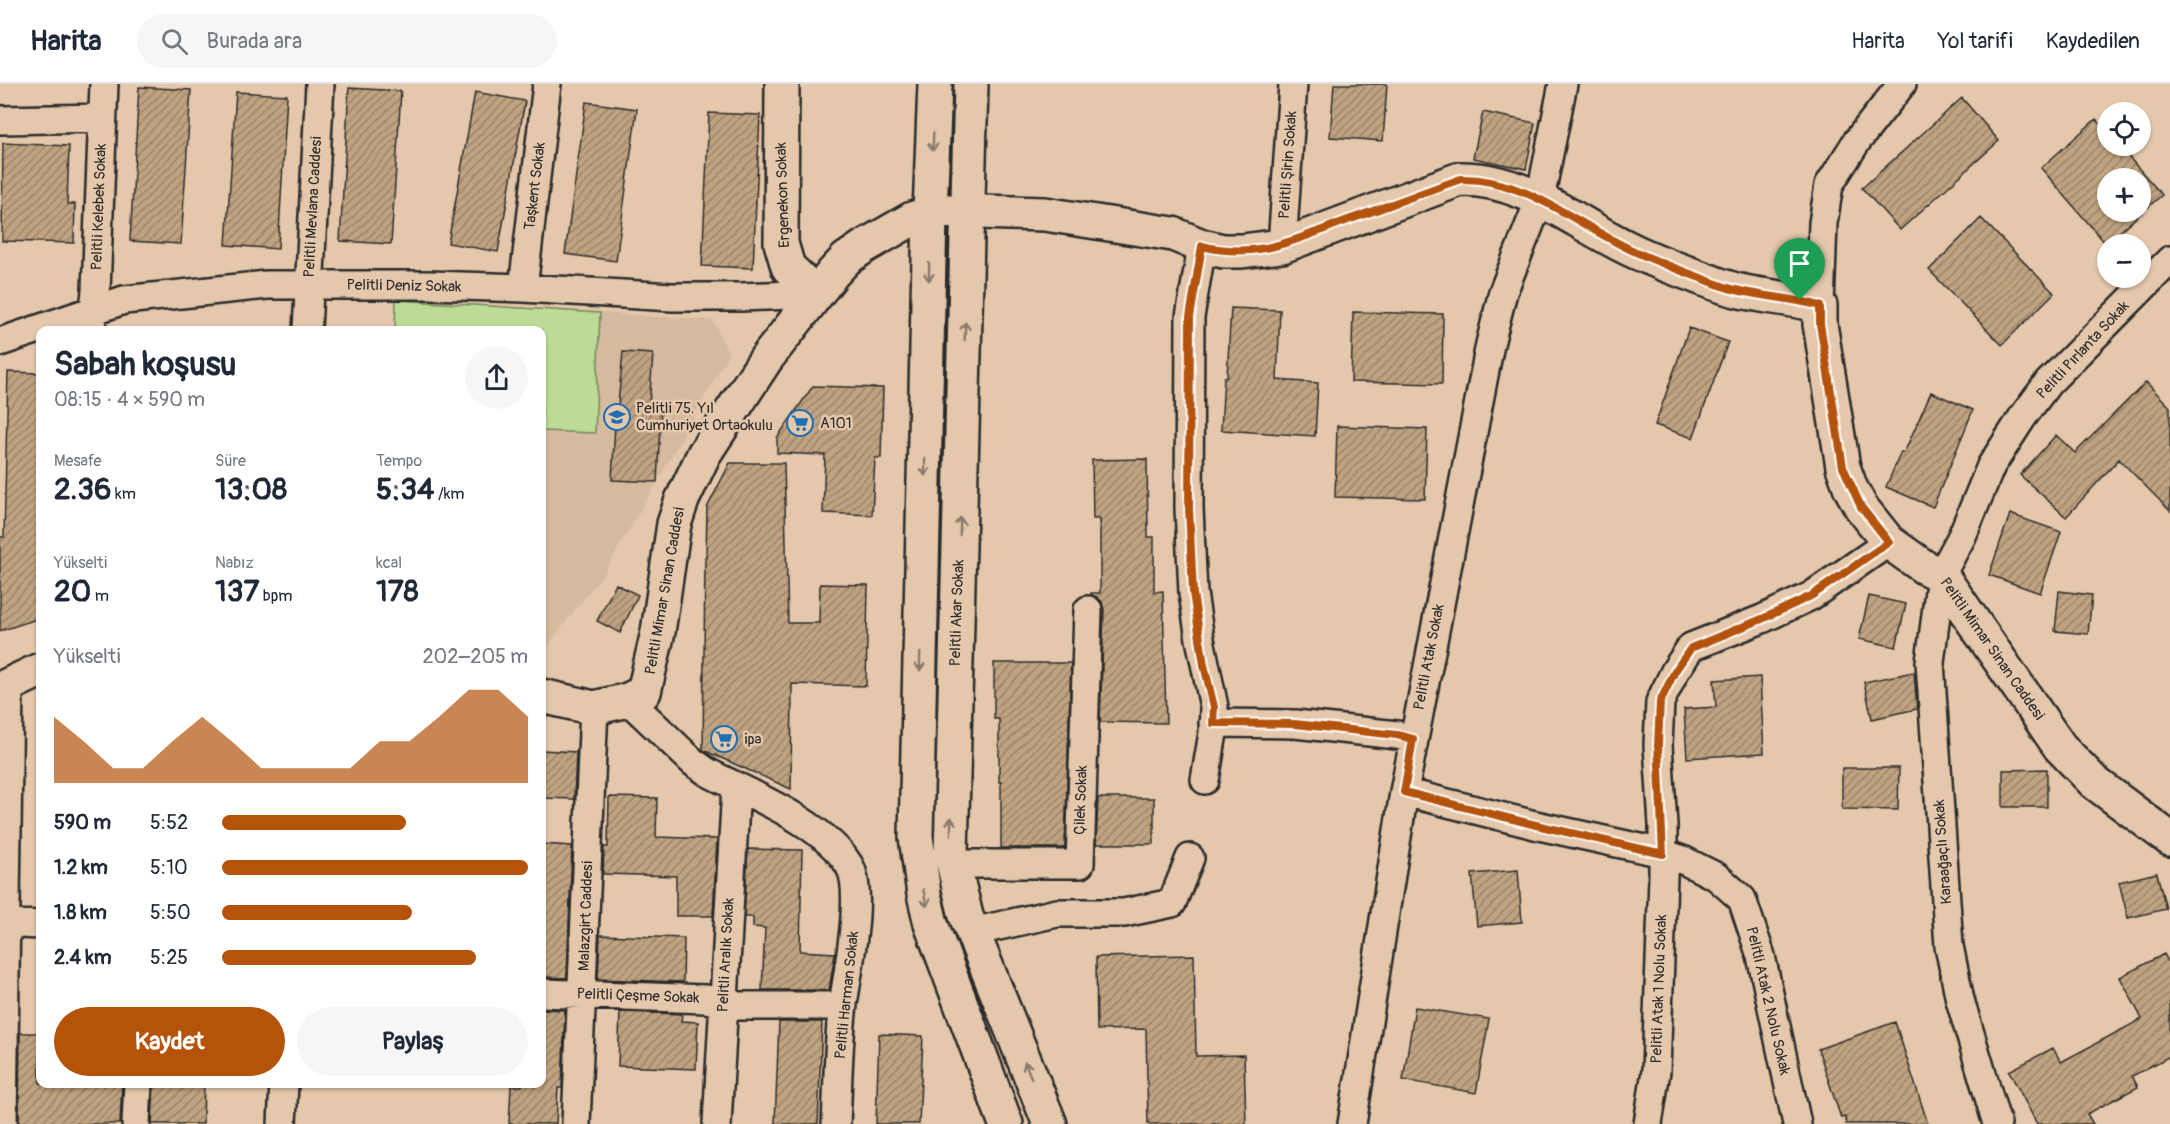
<!DOCTYPE html>
<html lang="tr">
<meta charset="utf-8">
<style>
:root{--surface:#fff;--page:#f6f6f7;--text:#1f2937;--muted:#747a83;--line:#e0e1e3;--accent:#b45309}
body{margin:0;font-family:Pangolin,sans-serif;background:var(--page);color:var(--text);height:100vh;display:flex;flex-direction:column;font-size:22px;white-space:nowrap}
*{box-sizing:border-box;margin:0}
p{font-size:20px;color:var(--muted)}
.icon{flex:none;width:33px;height:33px;fill:none;stroke:currentColor;stroke-width:2;stroke-linecap:round;stroke-linejoin:round}
.map{position:relative;flex:1;overflow:hidden}
.side{position:absolute;left:36px;top:242px;width:510px;height:762px;display:flex;flex-direction:column;background:var(--surface);border-radius:12px;box-shadow:0 2px 4px #0004}
.side>*{flex:none}
.controls{position:absolute;left:2097px;top:18px;display:grid;gap:12px}
.controls a{display:grid;place-items:center;width:54px;height:54px;border-radius:50%;background:var(--surface);box-shadow:0 2px 4px #0004;font-size:30px}
.pin{position:absolute;display:grid;place-items:center;width:51px;height:51px;color:#fff;margin:-62px -26px;border-radius:50% 50% 50% 0;rotate:-45deg;box-shadow:0 0 6px #0007}
.pin .icon{rotate:45deg}
.round{display:grid;place-items:center;flex:none;width:63px;height:63px;border-radius:32px;background:var(--page)}
.summary{display:flex;align-items:center;justify-content:space-between;height:102px;padding:0 18px}
h1{font-size:33px;font-weight:700;line-height:45px}
.figures{display:grid;grid-template-columns:repeat(3,1fr);gap:9px;height:102px;padding:6px 18px}
.figures div{display:grid;align-content:center}
.figures b{font-size:30px;font-weight:700}
.figures small{font-size:16px;font-weight:400}
.figures p{font-size:16px}
.chart{height:168px;padding:12px 18px}
.chart p{display:flex;justify-content:space-between}
.chart svg{width:100%;height:108px;margin-top:6px;fill:var(--accent);opacity:.7}
.button{display:flex;gap:12px;margin-top:auto;padding:12px 18px}
.button a{flex:1;height:69px;border-radius:36px;background:var(--accent);color:#fff;font-size:24px;font-weight:700;line-height:69px;text-align:center}
.button a+a{background:var(--page);color:var(--text)}
ul{padding:0 18px;list-style:none;font-size:20px}
li{display:grid;grid-template-columns:96px 72px 1fr;align-items:center;height:45px}
li i{height:15px;border-radius:8px;background:var(--accent)}
header{display:flex;align-items:center;gap:36px;box-sizing:border-box;height:84px;padding:0 30px;background:var(--surface);border-bottom:2px solid var(--line)}
header strong{font-size:28px}
nav{display:flex;gap:33px;margin-inline-start:auto;font-size:21px}
.search{width:420px;height:54px;background:var(--page);display:flex;align-items:center;gap:15px;box-sizing:border-box;padding:0 21px;border-radius:33px;color:var(--muted);font-size:22px}
.map>svg:first-child{display:block}
</style>
<header>
<strong>Harita</strong>
<div class="search"><svg class="icon" aria-label="search" viewBox="0 0 24 24"><circle cx="10" cy="10" r="6"/><path d="M15 15l6 6"/></svg>Burada ara</div>
<nav><a>Harita</a><a>Yol tarifi</a><a>Kaydedilen</a></nav>
</header>
<div class="map">
<svg width="2170" height="1040" viewBox="0 0 2170 1040">
<defs>
<pattern id="building-hatch" width="6" height="6" patternUnits="userSpaceOnUse" patternTransform="scale(1.5)"><rect width="6" height="6" fill="#c0a380"/><path d="M-1 1l2-2M0 6l6-6M5 7l2-2" fill="none" stroke="#9c8569"/></pattern>
</defs>
<rect width="100%" height="100%" fill="#e5c8ac"/>
<filter id="ink" filterUnits="userSpaceOnUse"><feTurbulence type="fractalNoise" baseFrequency=".0167" numOctaves="2"/><feDisplacementMap in="SourceGraphic" scale="12" xChannelSelector="R" yChannelSelector="G"/><feConvolveMatrix kernelMatrix="1 2 1 2 8 2 1 2 1" color-interpolation-filters="sRGB"/></filter>
<g filter="url(#ink)">
<path fill="#d6ba9d" d="M 396,216 L 712,236 L 729,269 L 657,398 L 602,492 L 542,569 L 542,246 L 395,246 Z"/>
<path fill="#bcdc95" stroke="#748460" stroke-width="1.5" d="M 396,216 L 600,229 L 595,349 L 542,347 L 542,246 L 395,246 Z"/>
<path fill="url(#building-hatch)" stroke="#2b2b2b" stroke-width="1.5" fill-rule="evenodd" d="M 1334,0 L 1387,0 L 1383,57 L 1330,53 Z
M 139,3 L 191,6 L 181,160 L 130,157 Z
M 349,4 L 401,7 L 391,160 L 340,157 Z
M 236,8 L 287,11 L 278,165 L 226,161 Z
M 475,8 L 525,17 L 498,168 L 448,159 Z
M 1962,14 L 1999,57 L 1900,146 L 1862,104 Z
M 586,18 L 637,25 L 616,177 L 565,170 Z
M 1483,28 L 1535,39 L 1526,85 L 1473,74 Z
M 709,29 L 760,31 L 753,184 L 702,182 Z
M 2096,35 L 2108,48 L 2108,62 L 2119,62 L 2162,111 L 2106,160 L 2041,84 ZM 2108,94 L 2140,94 L 2140,128 L 2108,128 Z
M 3,59 L 69,62 L 67,120 L 75,120 L 74,159 L 2,157 Z
M 1981,134 L 2054,209 L 2002,261 L 1929,186 Z
M 1231,224 L 1280,226 L 1277,296 L 1318,299 L 1315,352 L 1221,346 L 1224,293 L 1227,293 Z
M 1353,228 L 1443,230 L 1442,300 L 1351,298 Z
M 1689,244 L 1728,258 L 1693,354 L 1655,341 Z
M 623,268 L 653,270 L 649,322 L 661,323 L 657,398 L 612,396 L 616,321 L 618,321 Z
M 8,288 L 40,289 L 40,534 L 0,547 L 0,453 L 4,453 Z
M 2146,298 L 2170,323 L 2170,427 L 2119,375 L 2066,433 L 2020,391 L 2056,351 L 2075,369 Z
M 813,302 L 883,304 L 881,374 L 875,374 L 872,431 L 823,429 L 825,371 L 777,369 L 777,354 Z
M 1931,308 L 1973,326 L 1933,423 L 1886,403 L 1901,368 L 1904,369 Z
M 1337,342 L 1427,345 L 1425,415 L 1335,413 Z
M 1147,375 L 1148,453 L 1154,453 L 1154,508 L 1163,507 L 1166,639 L 1100,638 L 1104,526 L 1102,518 L 1097,513 L 1091,511 L 1091,509 L 1100,509 L 1100,435 L 1093,435 L 1092,376 Z
M 730,379 L 784,379 L 788,539 L 819,539 L 820,500 L 868,501 L 866,602 L 792,600 L 791,705 L 703,666 L 705,474 L 706,474 L 707,424 Z
M 2010,430 L 2061,448 L 2040,509 L 1989,491 Z
M 616,500 L 638,511 L 620,549 L 597,537 Z
M 2059,507 L 2092,511 L 2088,550 L 2055,547 Z
M 1869,512 L 1906,520 L 1896,563 L 1859,555 Z
M 994,579 L 1071,579 L 1065,764 L 1001,764 L 1001,698 L 999,698 L 999,635 L 994,635 Z
M 1914,588 L 1917,625 L 1872,635 L 1864,598 Z
M 1760,593 L 1764,669 L 1687,674 L 1684,625 L 1716,623 L 1714,596 Z
M 542,666 L 576,668 L 574,715 L 542,714 Z
M 1842,684 L 1899,684 L 1898,726 L 1842,725 Z
M 2047,685 L 2047,723 L 2003,723 L 2003,686 Z
M 609,713 L 657,714 L 656,753 L 717,755 L 713,832 L 676,832 L 676,792 L 603,790 L 604,763 L 608,763 Z
M 1098,714 L 1154,714 L 1154,760 L 1096,760 Z
M 542,760 L 572,762 L 567,894 L 542,893 Z
M 748,765 L 802,766 L 800,867 L 835,869 L 829,906 L 762,906 L 765,844 L 753,843 L 753,833 L 744,833 Z
M 1518,786 L 1522,838 L 1477,842 L 1472,790 Z
M 2157,789 L 2166,825 L 2128,834 L 2119,798 Z
M 600,851 L 684,854 L 683,898 L 598,895 Z
M 2164,870 L 2170,881 L 2170,972 L 2132,992 L 2138,1003 L 2087,1030 L 2093,1040 L 2037,1040 L 2009,987 L 2053,964 L 2061,978 L 2142,935 L 2120,893 Z
M 1194,871 L 1196,972 L 1244,971 L 1246,1040 L 1148,1040 L 1146,945 L 1097,946 L 1096,873 Z
M 1415,923 L 1489,935 L 1476,1009 L 1403,996 Z
M 542,925 L 565,926 L 562,1004 L 558,1004 L 556,1040 L 509,1040 L 511,1002 L 522,1002 L 522,999 L 542,999 Z
M 620,928 L 682,930 L 681,937 L 698,938 L 696,985 L 618,982 Z
M 779,938 L 822,938 L 818,1040 L 775,1040 Z
M 1895,938 L 1928,1040 L 1846,1040 L 1845,1033 L 1841,1034 L 1818,965 Z
M 20,949 L 40,949 L 40,999 L 122,999 L 120,1040 L 19,1040 Z
M 879,950 L 923,952 L 919,1040 L 876,1040 Z
M 154,999 L 204,999 L 203,1040 L 152,1040 Z"/>
<g fill="none" stroke-linecap="round" stroke-linejoin="round">
<defs>
<path id="minor" d="M 0,36 L 102,34
M 1202,162 L 1190,233 L 1189,424 L 1193,509 L 1200,555 L 1214,623 L 1213,649 L 1205,696
M 1282,162 L 1293,0
M 523,204 L 547,0
M 1820,222 L 1823,139 L 1829,101 L 1857,57 L 1902,0
M 92,242 L 96,207 L 104,0
M 307,246 L 320,0
M 0,258 L 124,216 L 267,201 L 429,201 L 523,204 L 672,213 L 740,213 L 816,210
M 628,616 L 693,678 L 709,689 C 752,711 823,739 849,781 C 865,806 847,891 843,921 C 838,960 838,1001 836,1040
M 1213,639 L 1295,640 L 1397,651 L 1413,655
M 1404,708 L 1535,741 L 1663,769 L 1685,777 L 1717,793 L 1742,815 L 1761,872 L 1797,1040
M 954,780 L 1080,780 L 1088,526
M 0,839 L 40,841
M 972,848 L 1057,829 L 1124,829 L 1172,819 L 1190,774
M 542,909 L 706,915 L 739,922 L 843,922
M 3,1040 L 9,601
M 136,1040 L 138,999
M 282,1040 L 284,999
M 576,1040 L 594,624
M 717,1040 L 736,703
M 1352,1040 L 1404,708 L 1490,260 L 1503,208 L 1540,115 L 1563,0
M 1648,1040 L 1656,987 L 1663,793 L 1663,741 L 1658,661 L 1660,618 L 1675,587 L 1691,563 L 1762,535 L 1811,512 L 1889,458
M 1997,1040 L 1960,916 L 1949,862 L 1930,578 L 1941,491 L 1962,452 L 1991,382 L 2022,334 L 2048,299 L 2170,176"/>
<path id="tertiary" d="M 782,0 L 781,159 L 788,183 L 816,210
M 0,605 L 40,586
M 542,612 L 594,624 L 628,616 L 644,608 L 658,548 L 674,440 L 682,416 L 704,370 L 766,275 L 833,189 L 846,175 L 865,162 L 912,135 L 930,129 L 948,127 L 1045,130 L 1173,150 L 1202,162 L 1223,167 L 1242,167 L 1282,162 L 1460,95 C 1527,94 1578,142 1636,168 C 1662,180 1690,190 1717,200 C 1750,213 1786,212 1820,222 L 1820,240 L 1843,383 L 1851,405 L 1861,423 L 1889,458 L 1924,483 L 1941,491 L 2060,663 L 2094,698 L 2170,755"/>
<path id="secondary" d="M 935,0 L 930,129 L 916,753 L 924,810 L 931,840 L 1006,1040
M 971,0 L 951,770 L 966,832 L 1050,1040"/>
</defs>
<use href="#minor" stroke="#2b2b2b" stroke-width="32"/>
<use href="#tertiary" stroke="#2b2b2b" stroke-width="38"/>
<use href="#secondary" stroke="#2b2b2b" stroke-width="38"/>
<use href="#minor" stroke="#e5c8ac" stroke-width="27"/>
<use href="#tertiary" stroke="#e5c8ac" stroke-width="33"/>
<use href="#secondary" stroke="#e5c8ac" stroke-width="33"/>
</g>
<defs><path id="oneway-shaft" d="M-6 0H5M1.5-3L5.5 0L1.5 3" fill="none" stroke-width="1.6" stroke-linecap="round" stroke-linejoin="round" transform="scale(1.5)"/></defs>
<g stroke="#887a6c">
<use href="#oneway-shaft" transform="translate(933 58) rotate(92)"/>
<use href="#oneway-shaft" transform="translate(929 188) rotate(91)"/>
<use href="#oneway-shaft" transform="translate(965 247) rotate(-88)"/>
<use href="#oneway-shaft" transform="translate(925 383) rotate(91)"/>
<use href="#oneway-shaft" transform="translate(960 442) rotate(-88)"/>
<use href="#oneway-shaft" transform="translate(920 578) rotate(91)"/>
<use href="#oneway-shaft" transform="translate(951 742) rotate(-89)"/>
<use href="#oneway-shaft" transform="translate(925 814) rotate(78)"/>
<use href="#oneway-shaft" transform="translate(1028 986) rotate(-112)"/>
</g>
</g>
<g fill="none" stroke-linecap="round" stroke-linejoin="round" filter="url(#ink)">
<defs>
<path id="route" d="M 1461,95 C 1527,94 1578,142 1636,168 C 1662,180 1690,190 1717,200 C 1750,213 1786,212 1820,222 L 1820,240 L 1843,383 L 1861,423 L 1889,458 L 1811,512 L 1762,535 L 1691,564 L 1675,587 L 1660,618 L 1658,661 L 1663,770 L 1536,741 L 1404,708 L 1413,655 L 1397,651 L 1295,640 L 1213,639 L 1214,623 L 1204,581 L 1193,509 L 1189,424 L 1190,233 L 1202,162 C 1258,176 1297,155 1348,136 C 1386,123 1423,108 1461,95 Z"/>
</defs>
<use href="#route" stroke="#fff" stroke-width="12"/>
<use href="#route" stroke="#b45309" stroke-width="8"/>
</g>
<defs>
<symbol id="school-ring" viewBox="-11 -11 22 22"><circle r="9.5" fill="#e5c8ac" stroke="#1f6fb2" stroke-width="1.5"/><path d="M0-5L7-2L0 1L-7-2ZM-4 1L0 2.5L4 1V4Q0 6-4 4Z" fill="#1f6fb2"/></symbol>
<symbol id="supermarket-ring" viewBox="-11 -11 22 22"><circle r="9.5" fill="#e5c8ac" stroke="#1f6fb2" stroke-width="1.5"/><path d="M-6-5.5h2.5l.6 2H6L4.5 2H-2.5L-4.4-4H-6ZM-1.5 3.2a1.3 1.3 0 1 0 .1 0ZM3 3.2a1.3 1.3 0 1 0 .1 0Z" fill="#1f6fb2"/></symbol>
</defs>
<g fill-rule="evenodd">
<use href="#school-ring" x="602" y="318" width="30" height="30"/>
<use href="#supermarket-ring" x="785" y="324" width="30" height="30"/>
<use href="#supermarket-ring" x="709" y="640" width="30" height="30"/>
</g>
<g text-anchor="middle" dominant-baseline="central" stroke-width="5" stroke-linejoin="round" paint-order="stroke">
<g font-size="15" fill="#2b2b2b" stroke="#e5c8ac">
<text transform="translate(1288 81) rotate(-86)">Pelitli Şirin Sokak</text>
<text transform="translate(535 102) rotate(-83)">Taşkent Sokak</text>
<text transform="translate(783 111) rotate(-92)">Ergenekon Sokak</text>
<text transform="translate(99 123) rotate(-88)">Pelitli Kelebek Sokak</text>
<text transform="translate(313 123) rotate(-87)">Pelitli Mevlana Caddesi</text>
<text transform="translate(404 202) rotate(1)">Pelitli Deniz Sokak</text>
<text transform="translate(2083 266) rotate(-47)">Pelitli Pırlanta Sokak</text>
<text transform="translate(665 507) rotate(-80)">Pelitli Mimar Sinan Caddesi</text>
<text transform="translate(957 529) rotate(-88)">Pelitli Akar Sokak</text>
<text transform="translate(1992 565) rotate(55)">Pelitli Mimar Sinan Caddesi</text>
<text transform="translate(1429 573) rotate(-79)">Pelitli Atak Sokak</text>
<text transform="translate(1081 716) rotate(-88)">Çilek Sokak</text>
<text transform="translate(1943 768) rotate(-94)">Karaağaçlı Sokak</text>
<text transform="translate(586 832) rotate(-88)">Malazgirt Caddesi</text>
<text transform="translate(726 871) rotate(-87)">Pelitli Aralık Sokak</text>
<text transform="translate(1659 905) rotate(-88)">Pelitli Atak 1 Nolu Sokak</text>
<text transform="translate(847 911) rotate(-84)">Pelitli Harman Sokak</text>
<text transform="translate(638 912) rotate(2)">Pelitli Çeşme Sokak</text>
<text transform="translate(1768 917) rotate(77)">Pelitli Atak 2 Nolu Sokak</text>
</g>
<g font-size="15" fill="#2b2b2b" stroke="#e5c8ac" text-anchor="start">
<text x="636" y="324">Pelitli 75. Yıl<tspan x="636" dy="17">Cumhuriyet Ortaokulu</tspan></text>
<text x="820" y="339">A101</text>
<text x="744" y="655">ipa</text>
</g>
</g>
</svg>
<div class="controls">
<a><svg class="icon" aria-label="locate" viewBox="0 0 24 24"><circle cx="12" cy="12" r="6"/><path d="M12 2v4M12 18v4M2 12h4M18 12h4"/></svg></a>
<a>+</a>
<a>−</a>
</div>
<div class="pin" style="left:1800px;top:216px;background:#1e9e55"><svg class="icon" aria-label="arrive" viewBox="0 0 24 24"><path d="M6 21V4h12l-3 4 3 4H6"/></svg></div>
<section class="side">
<div class="summary"><div><h1>Sabah koşusu</h1><p>08:15 · 4 × 590 m</p></div><a class="round"><svg class="icon" aria-label="share" viewBox="0 0 24 24"><path d="M12 15V3M7 8l5-5 5 5M5 13v7h14v-7"/></svg></a></div>
<div class="figures">
<div><p>Mesafe</p><b>2.36<small> km</small></b></div>
<div><p>Süre</p><b>13:08</b></div>
<div><p>Tempo</p><b>5:34<small> /km</small></b></div>
</div>
<div class="figures">
<div><p>Yükselti</p><b>20<small> m</small></b></div>
<div><p>Nabız</p><b>137<small> bpm</small></b></div>
<div><p>kcal</p><b>178</b></div>
</div>
<div class="chart"><p><span>Yükselti</span>202–205 m</p>
<svg viewBox="0 0 160 44" preserveAspectRatio="none"><path d="M0 44V17L10 27L20 38L30 38L40 27L50 17L60 27L70 38L80 38L90 38L100 38L110 27L120 27L130 17L140 6L150 6L160 17V44z"/></svg>
</div>
<ul>
<li><b>590 m</b>5:52<i style="width:60%"></i></li>
<li><b>1.2 km</b>5:10<i style="width:100%"></i></li>
<li><b>1.8 km</b>5:50<i style="width:62%"></i></li>
<li><b>2.4 km</b>5:25<i style="width:83%"></i></li>
</ul>
<div class="button"><a>Kaydet</a><a>Paylaş</a></div>
</section>
</div>
